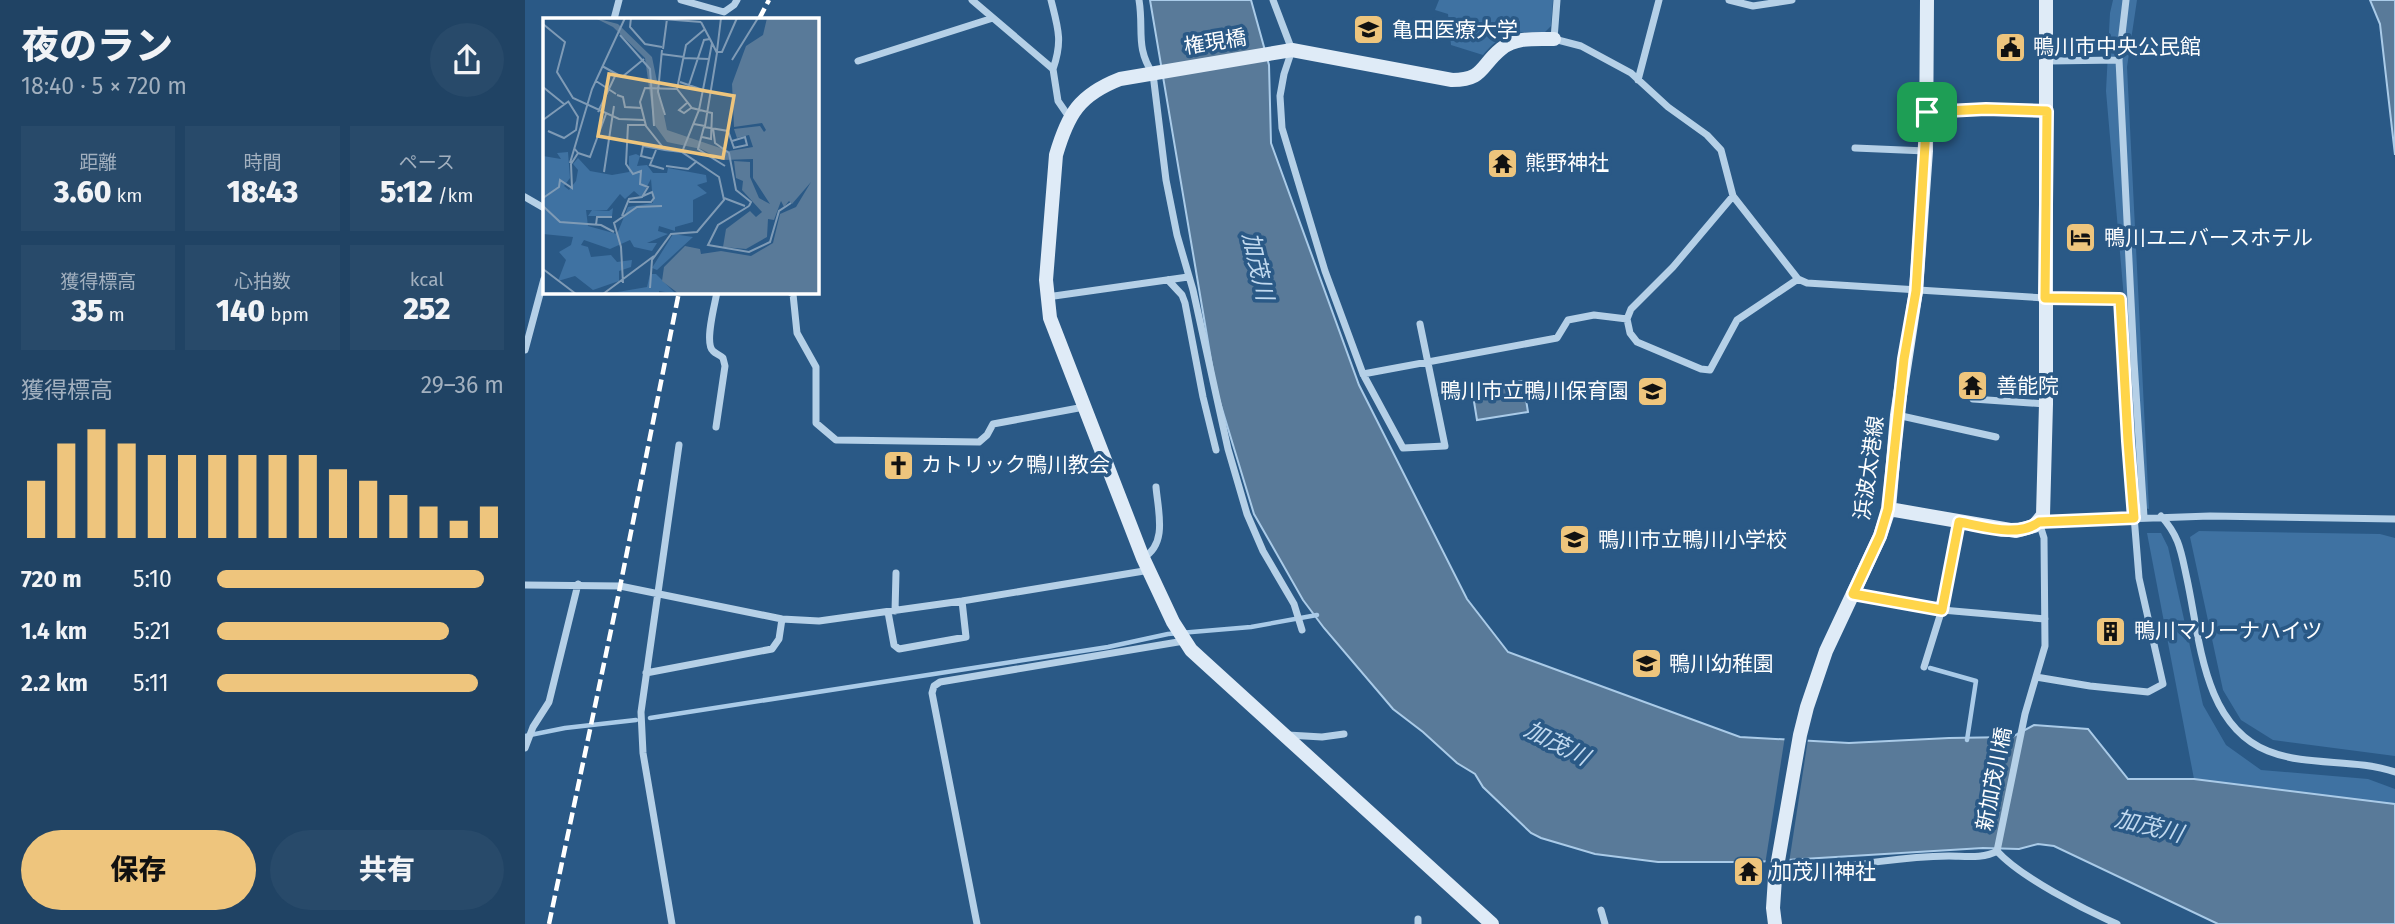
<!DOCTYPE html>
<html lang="ja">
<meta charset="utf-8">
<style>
:root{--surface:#204364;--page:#284a6a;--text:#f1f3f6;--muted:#a2b0bf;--accent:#eec57d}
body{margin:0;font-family:"Fira Sans","Noto Sans JP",sans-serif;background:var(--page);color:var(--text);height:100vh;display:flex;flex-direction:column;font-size:26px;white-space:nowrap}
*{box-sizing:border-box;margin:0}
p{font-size:23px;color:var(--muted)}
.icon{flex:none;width:38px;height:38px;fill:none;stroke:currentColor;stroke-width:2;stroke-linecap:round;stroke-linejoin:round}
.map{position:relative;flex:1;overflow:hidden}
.drawer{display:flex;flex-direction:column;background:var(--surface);width:525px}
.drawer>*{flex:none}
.pin{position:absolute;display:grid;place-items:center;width:60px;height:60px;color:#fff;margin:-30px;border-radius:14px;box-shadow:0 4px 10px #0006}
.round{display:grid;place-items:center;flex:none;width:74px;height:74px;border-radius:37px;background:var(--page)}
.headline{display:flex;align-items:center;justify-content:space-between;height:119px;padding:0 21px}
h1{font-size:38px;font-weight:800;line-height:52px}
.stats{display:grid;grid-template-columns:repeat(3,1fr);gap:10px;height:119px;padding:7px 21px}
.stats div{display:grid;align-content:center;border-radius:0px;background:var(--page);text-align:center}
.stats b{font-size:30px;font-weight:800}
.stats small{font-size:19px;font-weight:400}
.stats p{font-size:19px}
.chart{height:196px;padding:14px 21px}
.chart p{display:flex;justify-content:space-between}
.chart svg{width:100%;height:126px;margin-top:7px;stroke:var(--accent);stroke-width:6}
.button{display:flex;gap:14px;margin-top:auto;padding:14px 21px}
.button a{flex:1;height:80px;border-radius:42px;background:var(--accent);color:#111;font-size:28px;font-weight:800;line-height:80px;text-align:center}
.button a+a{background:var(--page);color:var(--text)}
ul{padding:0 21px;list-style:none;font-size:23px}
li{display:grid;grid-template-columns:112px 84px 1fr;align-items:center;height:52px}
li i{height:18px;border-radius:9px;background:var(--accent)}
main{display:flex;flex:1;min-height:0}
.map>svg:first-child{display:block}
</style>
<main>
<section class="drawer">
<div class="headline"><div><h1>夜のラン</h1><p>18:40 · 5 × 720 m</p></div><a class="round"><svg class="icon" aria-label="share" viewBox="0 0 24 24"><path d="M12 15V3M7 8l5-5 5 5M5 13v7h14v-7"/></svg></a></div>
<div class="stats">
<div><p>距離</p><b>3.60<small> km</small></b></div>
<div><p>時間</p><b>18:43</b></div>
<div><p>ペース</p><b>5:12<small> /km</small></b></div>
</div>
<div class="stats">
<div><p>獲得標高</p><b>35<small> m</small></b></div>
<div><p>心拍数</p><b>140<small> bpm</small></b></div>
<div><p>kcal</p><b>252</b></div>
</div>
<div class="chart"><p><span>獲得標高</span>29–36 m</p>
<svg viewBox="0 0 160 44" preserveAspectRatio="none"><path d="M5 44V24M15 44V11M25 44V6M35 44V11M45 44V15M55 44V15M65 44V15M75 44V15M85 44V15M95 44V15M105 44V20M115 44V24M125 44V29M135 44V33M145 44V38M155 44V33"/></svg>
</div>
<ul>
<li><b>720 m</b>5:10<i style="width:93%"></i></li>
<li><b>1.4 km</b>5:21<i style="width:81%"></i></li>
<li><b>2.2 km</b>5:11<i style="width:91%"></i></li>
</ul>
<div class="button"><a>保存</a><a>共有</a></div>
</section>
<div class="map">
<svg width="1870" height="924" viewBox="0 0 1870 924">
<rect width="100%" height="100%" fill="#2a5986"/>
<path fill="#3f72a2" d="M 914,0 L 1028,0 L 1026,26 L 1019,33 C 990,31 977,32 958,55 L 926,45 L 923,14 L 910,10 Z
M 1588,0 L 1612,0 L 1602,67 L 1624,509 L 1612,506 L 1599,299 L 1581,91 L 1585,13 Z
M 1674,531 L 1855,534 L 1870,538 L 1870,756 L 1748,740 L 1716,720 L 1698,690 L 1665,537 Z
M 1622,533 L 1636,533 L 1643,547 L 1678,705 L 1701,745 L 1736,770 L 1843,779 L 1870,789 L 1870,804 L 1669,779 Z"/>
<path fill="#597a99" stroke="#aacbe8" stroke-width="2" d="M 625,0 L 726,0 L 744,65 L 746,143 L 834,385 L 942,599 L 983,652 L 1215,737 L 1324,743 L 1424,738 L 1487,737 L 1509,725 L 1563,729 L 1603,779 L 1669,779 L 1870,804 L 1870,924 L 1693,924 L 1529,846 L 1513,844 L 1494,849 L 1458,848 L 1229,862 L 1133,862 L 1070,854 L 1016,838 L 1006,833 L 958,787 L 950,774 L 932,763 L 898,732 L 868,709 L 799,628 L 778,600 L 729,514 L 691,389 Z
M 1845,0 L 1870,0 L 1870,155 L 1855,24 Z
M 998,381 L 1003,412 L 952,420 L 947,389 Z"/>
<path fill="#2a5986" d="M 1260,736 L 1283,739 L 1264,863 L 1240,865 Z"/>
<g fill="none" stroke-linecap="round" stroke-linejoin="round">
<path stroke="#aacbe8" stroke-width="4.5" d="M 1405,668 L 1451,681 L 1442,740
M 125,718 L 583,647 L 643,634 L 726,627 L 792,615
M 0,736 L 40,728 L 111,720"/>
<path stroke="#b5d0e7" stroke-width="7" d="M 156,0 L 199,12 L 209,5 L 212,0
M 447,0 L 528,69 L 533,101 L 544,117
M 526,0 C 533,28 538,41 528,69
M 614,0 C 619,30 610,47 628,74 L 641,180 L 652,235 L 668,290 L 703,449 L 722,514 L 738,551 L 769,604 L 777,630
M 748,0 L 767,50 L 759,74 L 755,96 L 757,128 L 800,271 L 838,374 L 878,448 L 920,446 L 895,324
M 1032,0 L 1029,39 L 1056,46 L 1106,73 L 1143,107 L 1182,135 L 1196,150 L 1208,196 L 1273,279 L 1282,283 L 1520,298 L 1595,299 L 1603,441 L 1614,578 L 1638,684 L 1623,692 L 1565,686 L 1511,677
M 1204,0 L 1228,6 L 1267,0
M 1601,0 L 1594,60 L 1609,361 L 1619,517
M 89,19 L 94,0
M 333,61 L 468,18
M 1523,61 L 1594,60
M 1113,80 L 1134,0
M 1402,112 L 1461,109 L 1522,111
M 1330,148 L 1401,151
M 1208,196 L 1148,267 L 1106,309 L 1102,319 L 1105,333 L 1112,342 L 1176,369 L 1185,370 L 1212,320 L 1273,279
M 0,197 L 19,208
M 643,280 L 657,295 L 660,303 L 678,397 L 691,450
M 265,292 L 268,294 L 272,333 L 291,367 L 291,423 L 311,440 L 454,442 L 462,435 L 468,424 L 559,407
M 522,297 L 663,277
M 0,350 L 19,279
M 838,374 L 1032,338 L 1043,320 L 1069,315 L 1102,319
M 1448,399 L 1521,404
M 1372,415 L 1471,437
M 191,427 L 200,366 L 198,358 C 195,355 191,354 188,351 C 179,343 190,304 192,292
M 1636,516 C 1655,537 1656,552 1662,579 C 1675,639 1678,725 1743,751 C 1783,767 1829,758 1870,772
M 618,558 C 643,544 633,511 631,487
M 0,585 L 95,586 L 257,619 L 294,621 L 437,601 L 625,570
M 1329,594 L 1417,610 L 1520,619
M 370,611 L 371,573
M 363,612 L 369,645 L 374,649 L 441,637 L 437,601
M 1399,667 L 1418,606 L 1434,522
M 121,673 L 247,649 L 254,639 L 257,619
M 763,735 L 797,737 L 819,734
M 0,748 L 8,727 L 24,702 L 53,584
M 1250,878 C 1308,869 1365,857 1424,856 C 1439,856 1459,859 1472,851
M 1076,910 L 1080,924
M 147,924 L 118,753 L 116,712 L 154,445
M 452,924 L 407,693 L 409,686 L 415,682 L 659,641
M 893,924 L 893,919
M 1592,924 C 1560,910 1495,877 1472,851 L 1500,714 L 1520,646 L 1519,538 L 1514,522 L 1685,516 L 1870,519"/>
<path stroke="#dfebf7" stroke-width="14" d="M 1364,509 L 1491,531 L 1509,526 L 1518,515 L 1521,404 L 1521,0
M 967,924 L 678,661 L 666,650 L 648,622 L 618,558 L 525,318 L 521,280 L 531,155 C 543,114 554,95 595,79 L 767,50 L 927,80 C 959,80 955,66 976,49 C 991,37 1010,39 1029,39
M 1250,924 L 1248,908 L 1250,878 L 1275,735 L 1282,707 L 1301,651 L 1355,536 L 1364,509 L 1372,415 L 1391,291 L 1401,151 L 1402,0"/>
<path stroke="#fff" stroke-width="4.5" stroke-dasharray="12 5" stroke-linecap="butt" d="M 234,19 L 244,0
M 24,924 L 93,597 L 154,292"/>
</g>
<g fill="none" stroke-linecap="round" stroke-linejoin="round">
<defs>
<path id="route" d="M 1461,109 L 1522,111 L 1520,298 L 1595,299 L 1603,441 L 1609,518 L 1514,522 C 1493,538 1458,526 1434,522 L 1417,610 L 1328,594 L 1355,536 L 1363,509 L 1379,359 L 1391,291 L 1402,112 Z"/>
</defs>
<use href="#route" stroke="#fff" stroke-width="14"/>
<use href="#route" stroke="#ffd54a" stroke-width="9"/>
</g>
<defs>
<symbol id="school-square" viewBox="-11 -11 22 22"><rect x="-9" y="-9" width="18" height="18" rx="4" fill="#eec57d" stroke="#2a5986"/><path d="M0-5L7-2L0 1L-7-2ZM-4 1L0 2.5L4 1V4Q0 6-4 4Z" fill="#111"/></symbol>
<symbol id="civic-square" viewBox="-11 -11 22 22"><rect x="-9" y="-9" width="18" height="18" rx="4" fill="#eec57d" stroke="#2a5986"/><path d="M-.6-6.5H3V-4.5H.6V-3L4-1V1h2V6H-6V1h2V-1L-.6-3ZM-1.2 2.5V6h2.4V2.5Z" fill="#111"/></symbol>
<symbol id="temple-square" viewBox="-11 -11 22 22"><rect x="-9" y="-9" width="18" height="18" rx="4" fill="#eec57d" stroke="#2a5986"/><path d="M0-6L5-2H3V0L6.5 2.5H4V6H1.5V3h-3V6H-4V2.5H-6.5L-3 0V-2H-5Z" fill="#111"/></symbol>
<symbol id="hotel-square" viewBox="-11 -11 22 22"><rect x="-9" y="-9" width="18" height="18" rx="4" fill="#eec57d" stroke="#2a5986"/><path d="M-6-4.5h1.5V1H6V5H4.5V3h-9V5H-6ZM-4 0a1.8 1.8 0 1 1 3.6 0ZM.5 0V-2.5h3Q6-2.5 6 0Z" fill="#111"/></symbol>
<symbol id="church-square" viewBox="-11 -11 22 22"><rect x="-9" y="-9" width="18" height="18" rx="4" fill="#eec57d" stroke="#2a5986"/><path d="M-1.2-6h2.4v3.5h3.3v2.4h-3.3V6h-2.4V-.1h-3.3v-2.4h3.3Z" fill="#111"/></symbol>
<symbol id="building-square" viewBox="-11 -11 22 22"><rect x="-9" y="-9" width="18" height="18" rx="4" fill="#eec57d" stroke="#2a5986"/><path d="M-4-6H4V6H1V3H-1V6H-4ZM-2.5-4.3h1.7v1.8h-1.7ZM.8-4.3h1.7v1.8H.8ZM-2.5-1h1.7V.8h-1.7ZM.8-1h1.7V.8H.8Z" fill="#111"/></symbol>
</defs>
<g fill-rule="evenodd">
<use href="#school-square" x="826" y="12" width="35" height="35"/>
<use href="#civic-square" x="1468" y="30" width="35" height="35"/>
<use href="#temple-square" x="960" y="146" width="35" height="35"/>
<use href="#hotel-square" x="1538" y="220" width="35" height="35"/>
<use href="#temple-square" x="1430" y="368" width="35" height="35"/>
<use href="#school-square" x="1110" y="374" width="35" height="35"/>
<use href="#church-square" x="356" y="448" width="35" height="35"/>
<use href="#school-square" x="1032" y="522" width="35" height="35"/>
<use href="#building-square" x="1568" y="614" width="35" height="35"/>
<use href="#school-square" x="1104" y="646" width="35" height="35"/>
<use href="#temple-square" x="1206" y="854" width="35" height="35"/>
</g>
<g text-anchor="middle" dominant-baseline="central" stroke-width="7" stroke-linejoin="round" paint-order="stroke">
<g font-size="21" fill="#fff" stroke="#2a5986" text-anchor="start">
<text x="867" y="30">亀田医療大学</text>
<text x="1508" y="47">鴨川市中央公民館</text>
<text x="1000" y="163">熊野神社</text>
<text x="1579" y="238">鴨川ユニバースホテル</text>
<text x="1471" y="386">善能院</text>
<text x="1104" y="391" text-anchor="end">鴨川市立鴨川保育園</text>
<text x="396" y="465">カトリック鴨川教会</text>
<text x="1073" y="540">鴨川市立鴨川小学校</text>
<text x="1609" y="631">鴨川マリーナハイツ</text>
<text x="1144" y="664">鴨川幼稚園</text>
<text x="1246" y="872">加茂川神社</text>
</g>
<g font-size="21" fill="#fff" stroke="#2a5986">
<text transform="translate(690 42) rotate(-9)">権現橋</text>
<text transform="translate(1344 468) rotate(-82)">浜波太港線</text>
<text transform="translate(1469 779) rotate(-79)">新加茂川橋</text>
</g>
<g font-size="23" font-style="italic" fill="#c1d9ef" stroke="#2a5986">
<text transform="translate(733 266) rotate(77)">加茂川</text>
<text transform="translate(1032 743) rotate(27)">加茂川</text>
<text transform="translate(1624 826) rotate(14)">加茂川</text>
</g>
</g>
<g transform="translate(18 18)">
<rect width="276" height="276" fill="#2a5986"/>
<path d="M 25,134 L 27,160 L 21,168 L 26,172 L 33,163 L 35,152 L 30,146 L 35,140 L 47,153 L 69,157 L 86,154 L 86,138 L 93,136 L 97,138 L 94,148 L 104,147 L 110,155 L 124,155 L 125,150 L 163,157 L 164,164 L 154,167 L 164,175 L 150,182 L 150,204 L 132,209 L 132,213 L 116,208 L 115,213 L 125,216 L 104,225 L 114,225 L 109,233 L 91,229 L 87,222 L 67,231 L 41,222 L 38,227 L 45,229 L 48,239 L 68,237 L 74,244 L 89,242 L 88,249 L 76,253 L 76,263 L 50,272 L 32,258 L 15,263 L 23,242 L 16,234 L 28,227 L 30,219 L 0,216 L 0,138 L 18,141 L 14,135 ZM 108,161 L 110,185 L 85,189 L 74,216 L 45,208 L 43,192 L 49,192 L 45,198 L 69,198 L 70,190 L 66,193 L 49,192 L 64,192 L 77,176 L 82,181 L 91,173 L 98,179 ZM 130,216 L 150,219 L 114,252 L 109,250 ZM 107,256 L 113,256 L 133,276 L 116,273 L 116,276 L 63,276 L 104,269 Z" fill="#3f72a2" fill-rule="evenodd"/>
<path d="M 52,0 L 75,6 L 109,39 L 124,112 L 186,133 L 210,129 L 206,117 L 194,120 L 191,111 L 217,108 L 221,114 L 223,112 L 219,105 L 191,109 L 189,66 L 203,28 L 220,17 L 224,0 L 276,0 L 276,276 L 136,276 L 119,263 L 121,249 L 142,228 L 157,231 L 158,236 L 178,233 L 208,238 L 230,225 L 237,196 L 253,189 L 268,164 L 249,186 L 246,183 L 241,189 L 238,183 L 231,202 L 225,201 L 224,219 L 203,231 L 180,229 L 183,211 L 207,193 L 213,199 L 219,194 L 199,172 L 200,163 L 193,160 L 191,143 L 207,144 L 207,159 L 216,180 L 227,186 L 210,160 L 210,141 L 179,142 L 158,131 L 124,124 L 111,106 L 102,40 L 70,9 Z" fill="#597a99"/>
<path fill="none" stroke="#7f9bb6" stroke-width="2" d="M 88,0 L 87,9 L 102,26 L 119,29M 107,0 L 158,4M 0,6 L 22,24 L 14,54 L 30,80 L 76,101 L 101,102M 77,17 L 107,51 L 111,108M 120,31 L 124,1M 119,32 L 115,74 L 122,97M 174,33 L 178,0M 174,34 L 179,34 L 194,0M 118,36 L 141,39M 140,40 L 166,41M 189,42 L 215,0M 59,48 L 79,59 L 101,41M 53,63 L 73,76M 137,64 L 160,72M 0,69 L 21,86M 145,70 L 161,22 L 167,21M 134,71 L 143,27 L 162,11M 74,77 L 80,79 L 82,89 L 99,90M 145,84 L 136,92 L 141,95 L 148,90M 55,94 L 73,56M 0,102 L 26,83M 151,106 L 162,108 L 174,35 L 169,25M 170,110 L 172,125 L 186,135 L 193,172 L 208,184 L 206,188M 5,113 L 21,120 L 33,112 L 35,99 L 25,83M 189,123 L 202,119 L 204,127 L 190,130M 113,132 L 107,147 L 121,151M 139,134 L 122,132 L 103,108 L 97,84 L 102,70 L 134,71 L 149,90 L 169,95 L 168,121 L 159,119M 35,135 L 47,139 L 63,96M 110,141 L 98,138 L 100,128 L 122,132M 27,145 L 49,71 L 82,0M 123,148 L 145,151 L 154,143M 182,148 L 155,131 L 161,109 L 185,113 L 191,130M 61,154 L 71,88M 0,180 L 16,169 L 17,162 L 29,170 L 28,146 L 35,135 L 31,130M 181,180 L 202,188M 86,184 L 108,184 L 111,180 L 109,174 L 100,178M 0,188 L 17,204 L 58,207 L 71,214M 206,188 L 175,207 L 165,227 L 206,234 L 227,224 L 236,193 L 248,185M 79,198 L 86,181 L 99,179 L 105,169 L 97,166 L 98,153 L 90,156 L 83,146 L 85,107 L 103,107M 53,207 L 54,199 L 69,199M 0,251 L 33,276M 80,265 L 78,229 L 71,205 L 94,189 L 119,188M 107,270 L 109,242 L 128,216 L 154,214 L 181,182 L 176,159 L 139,134 L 156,92 L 166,41 L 169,25 L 158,4M 60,276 L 111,238"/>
<path fill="#eec57d" fill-opacity="0.15" stroke="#eec57d" stroke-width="3.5" d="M 66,56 L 191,78 L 180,140 L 55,118 Z"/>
<rect width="276" height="276" fill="none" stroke="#fff" stroke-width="3.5"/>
</g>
</svg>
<div class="pin" style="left:1402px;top:112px;background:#1e9e55"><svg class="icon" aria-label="arrive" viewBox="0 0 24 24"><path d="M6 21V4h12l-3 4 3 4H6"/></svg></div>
</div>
</main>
